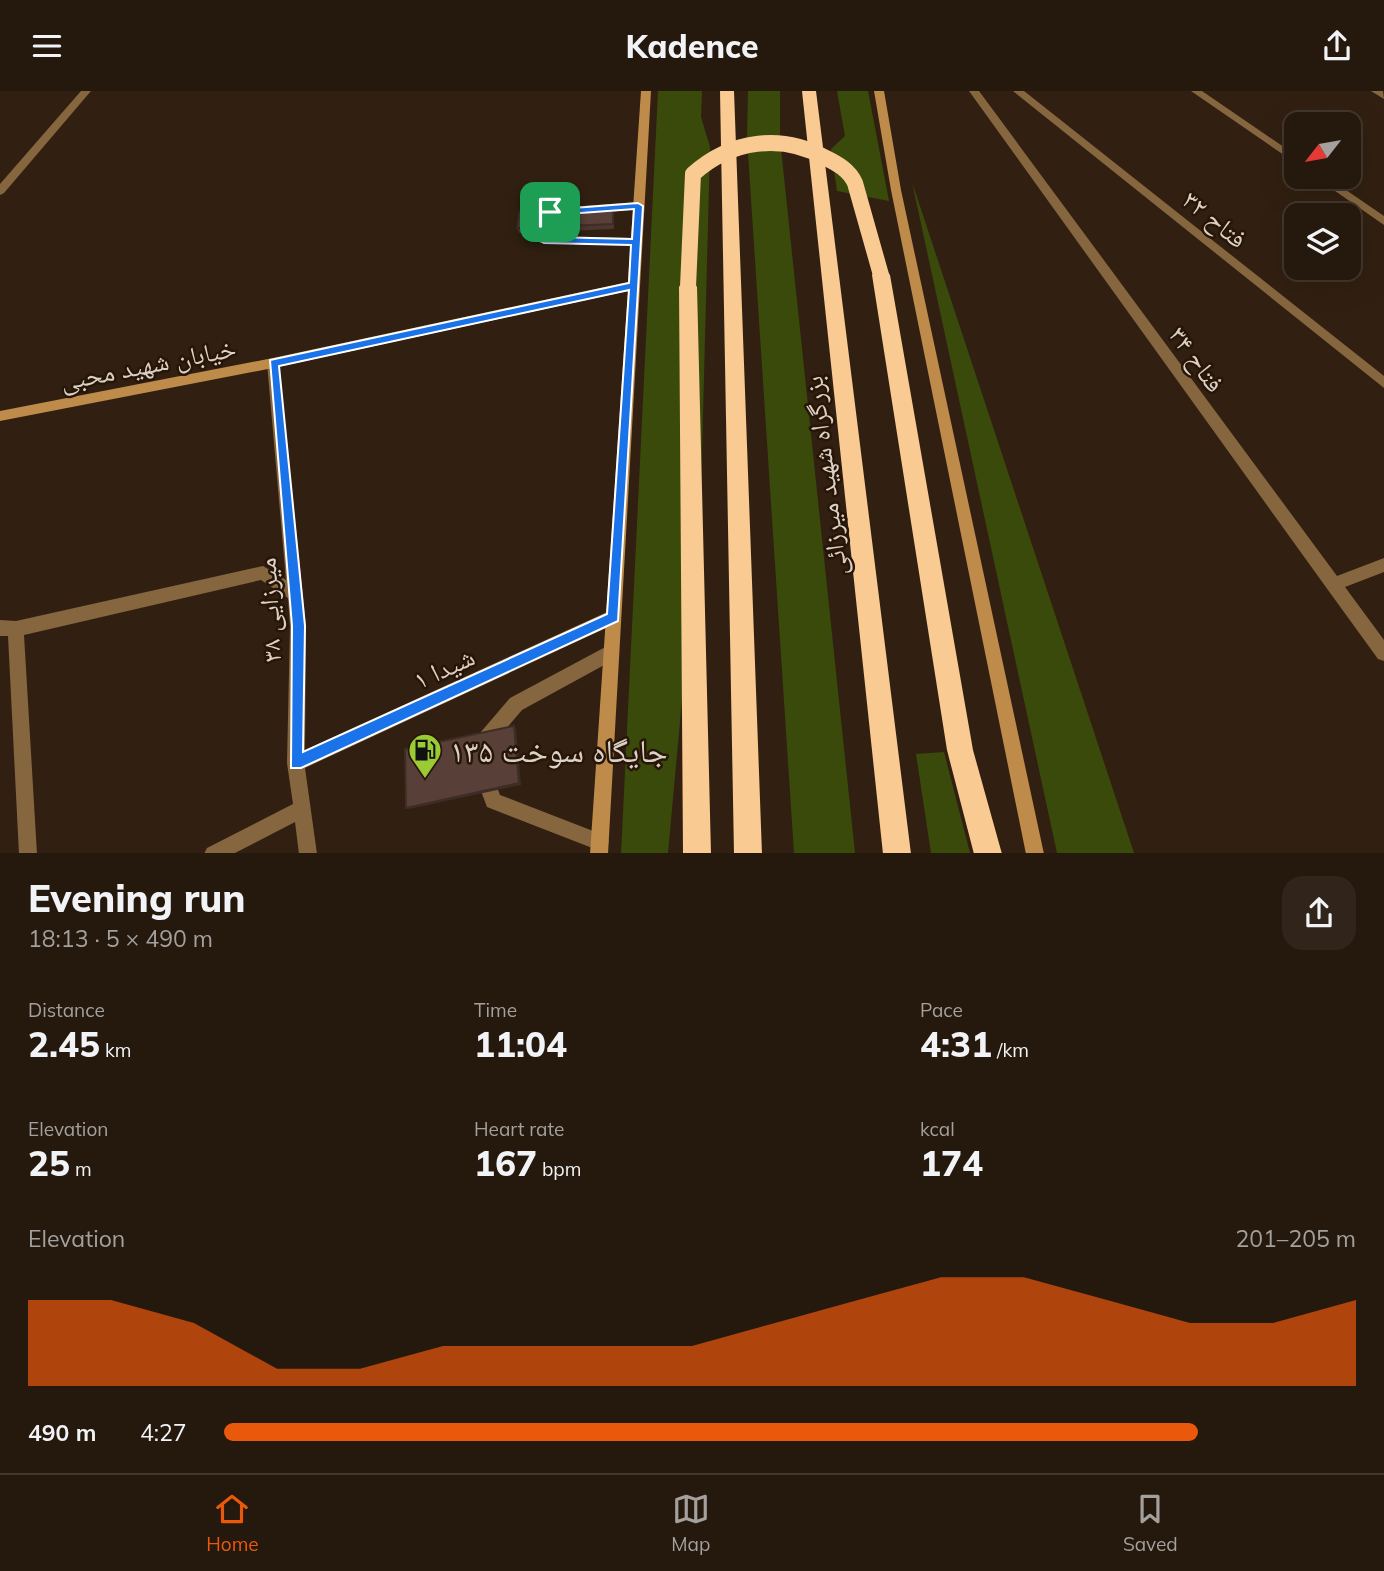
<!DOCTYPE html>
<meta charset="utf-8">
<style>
:root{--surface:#25180d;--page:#31251b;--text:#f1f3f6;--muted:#a3a09d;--line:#42372e;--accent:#ea580c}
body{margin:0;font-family:Mulish,"Noto Naskh Arabic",sans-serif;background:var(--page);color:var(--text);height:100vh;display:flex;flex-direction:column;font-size:26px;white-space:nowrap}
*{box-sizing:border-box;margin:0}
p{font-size:23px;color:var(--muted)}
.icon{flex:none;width:38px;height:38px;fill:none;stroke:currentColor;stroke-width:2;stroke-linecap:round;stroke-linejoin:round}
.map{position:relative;height:762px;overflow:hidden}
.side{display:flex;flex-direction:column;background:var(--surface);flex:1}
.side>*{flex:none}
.needle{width:46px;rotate:239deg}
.fabs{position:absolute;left:1284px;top:21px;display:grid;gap:14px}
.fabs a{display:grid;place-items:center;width:77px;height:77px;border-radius:14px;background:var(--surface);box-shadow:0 7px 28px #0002,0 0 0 2px var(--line);font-size:35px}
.pin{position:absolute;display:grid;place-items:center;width:60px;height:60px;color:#fff;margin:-30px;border-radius:14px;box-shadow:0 4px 10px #0006}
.round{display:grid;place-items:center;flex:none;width:74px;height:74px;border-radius:21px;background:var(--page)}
.head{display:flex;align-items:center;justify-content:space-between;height:119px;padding:0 28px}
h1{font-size:38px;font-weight:800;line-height:52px}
.stats{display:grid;grid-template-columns:repeat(3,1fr);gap:10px;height:119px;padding:7px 28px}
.stats div{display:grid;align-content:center}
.stats b{font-size:35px;font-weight:800}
.stats small{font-size:19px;font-weight:400}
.stats p{font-size:19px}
.chart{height:196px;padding:14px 28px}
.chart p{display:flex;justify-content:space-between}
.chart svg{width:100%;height:126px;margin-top:7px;fill:var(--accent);opacity:.7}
ul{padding:0 28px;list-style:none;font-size:23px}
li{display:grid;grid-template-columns:112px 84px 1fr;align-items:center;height:52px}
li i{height:18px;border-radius:9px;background:var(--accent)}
header{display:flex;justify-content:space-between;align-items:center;height:91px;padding:0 28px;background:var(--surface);font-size:32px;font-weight:800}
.tab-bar{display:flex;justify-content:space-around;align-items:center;height:98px;border-top:2px solid var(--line);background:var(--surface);font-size:19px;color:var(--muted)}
.tab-bar a{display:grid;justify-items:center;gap:4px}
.tab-bar .on{color:var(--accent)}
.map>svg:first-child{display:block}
</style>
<header><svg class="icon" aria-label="menu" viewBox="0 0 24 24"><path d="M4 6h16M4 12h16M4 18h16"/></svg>Kadence<svg class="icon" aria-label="share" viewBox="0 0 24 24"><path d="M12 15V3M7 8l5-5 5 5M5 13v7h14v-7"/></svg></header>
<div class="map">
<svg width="1384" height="763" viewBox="0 0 1384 763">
<rect width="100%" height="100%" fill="#312011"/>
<path fill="#3a4a0a" d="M 658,0 L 702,0 L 701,26 L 710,56 L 701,400 L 668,762 L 621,763 Z
M 748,0 L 780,0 L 780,48 L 855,762 L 794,762 L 747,47 Z
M 837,0 L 868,0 L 889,110 L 837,100 L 831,58 L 845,45 Z
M 912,91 L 1134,762 L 1057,762 Z
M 944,661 L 970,762 L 931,762 L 916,663 Z"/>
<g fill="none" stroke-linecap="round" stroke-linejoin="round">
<path fill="#86663f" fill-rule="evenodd" d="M 638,111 L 643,115 L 642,118 L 570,124 L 564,120 L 570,116 Z
M 549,121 L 555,125 L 550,145 L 636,147 L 642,151 L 636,155 L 540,152 L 538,149 L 543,125 Z
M 611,553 L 617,555 L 619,561 L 617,567 L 522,619 L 495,651 L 492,663 L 486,666 L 480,663 L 477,657 L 480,642 L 510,607 Z
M 484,675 L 490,678 L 500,704 L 606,745 L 609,751 L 606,757 L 600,760 L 487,716 L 475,684 L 478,678 Z"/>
<path fill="#86663f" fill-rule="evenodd" d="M 81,0 L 91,0 L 4,102 L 0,104 L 0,93 Z
M 969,0 L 979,0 L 1337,485 L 1384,467 L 1384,481 L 1345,496 L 1384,549 L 1384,570 L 1378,568 L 1328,499 Z
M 1013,0 L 1024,0 L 1384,285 L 1384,297 Z
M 1191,0 L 1202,0 L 1297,65 L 1297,73 Z
M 1371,0 L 1383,0 L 1384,8 Z
M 1315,86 L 1327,86 L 1384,125 L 1384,134 Z
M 273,267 L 279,272 L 306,535 L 305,659 L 607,521 L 613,519 L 619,521 L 621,526 L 619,531 L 305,677 L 317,763 L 299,763 L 295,731 L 233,763 L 204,763 L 207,757 L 293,713 L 287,672 L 290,535 L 288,507 L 261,489 L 24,544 L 37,763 L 19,763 L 8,545 L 0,545 L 0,529 L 16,530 L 263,475 L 286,489 L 267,272 Z"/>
<path fill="#be8b4a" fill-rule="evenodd" d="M 641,0 L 651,0 L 608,763 L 590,763 L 628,200 L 273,277 L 0,330 L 0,320 L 273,267 L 628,191 Z
M 874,0 L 884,0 L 901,99 L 1044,763 L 1026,763 L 891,99 Z"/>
<path fill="#f9ca91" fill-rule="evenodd" d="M 720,0 L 734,0 L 762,763 L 734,763 Z
M 802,0 L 816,0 L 911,763 L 883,763 Z
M 881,178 L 887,180 L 890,184 L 973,659 L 1002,763 L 974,763 L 947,659 L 872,184 L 875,180 Z
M 688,190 L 694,191 L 697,196 L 711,763 L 683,763 L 679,196 L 682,191 Z"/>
<path stroke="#f9ca91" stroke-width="16" d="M 688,196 L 693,83 C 731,49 781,42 826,67 C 838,73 849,79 855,92 L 881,184"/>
</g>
<path fill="#4c3730" d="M 613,117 L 614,138 L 519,142 L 517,137 Z"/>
<path fill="#3e2d27" d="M 514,635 L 516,638 L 521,694 L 409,718 L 406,717 Z"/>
<path fill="#584038" stroke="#3e2d27" stroke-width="2" d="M 613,117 L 613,133 L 517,137 L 519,121 Z
M 514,635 L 519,692 L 406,717 L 405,658 Z"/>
<path fill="#1a73e8" stroke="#fff" stroke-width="2" fill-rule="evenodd" d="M 638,112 L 643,115 L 618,530 L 301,677 L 291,677 L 292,535 L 270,269 L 629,192 L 631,154 L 544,152 L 539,149 L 547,119 ZM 634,118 L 632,148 L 549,146 L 554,124 ZM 629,199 L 607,523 L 303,661 L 305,535 L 279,275 Z"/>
<defs>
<symbol id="fuel-pin" viewBox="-11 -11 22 30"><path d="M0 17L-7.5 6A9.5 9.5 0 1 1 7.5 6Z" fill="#9acb35" stroke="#271607"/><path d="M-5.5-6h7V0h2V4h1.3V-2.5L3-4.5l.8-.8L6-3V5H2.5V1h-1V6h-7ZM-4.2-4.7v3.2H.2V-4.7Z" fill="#111"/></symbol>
</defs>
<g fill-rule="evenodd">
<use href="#fuel-pin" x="406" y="640" width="38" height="52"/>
</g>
<g text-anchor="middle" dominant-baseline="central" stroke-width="5" stroke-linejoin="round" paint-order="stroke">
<g font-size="26" fill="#dcd1c7" stroke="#271607">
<text transform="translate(1215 128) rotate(39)">فتاح ۳۲</text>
<text transform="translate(1197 268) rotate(54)">فتاح ۳۴</text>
<text transform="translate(148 273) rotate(-11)">خیابان شهید محبی</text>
<text transform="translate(825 385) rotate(-97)">بزرگراه شهید میرزائی</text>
<text transform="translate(269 519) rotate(-93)">میرزایی ۳۸</text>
<text transform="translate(444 577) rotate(-25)">شیدا ۱</text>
</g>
<g font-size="32" fill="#dcd1c7" stroke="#271607" text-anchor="start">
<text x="450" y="659">جایگاه سوخت ۱۳۵</text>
</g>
</g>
</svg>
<div class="fabs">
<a><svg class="needle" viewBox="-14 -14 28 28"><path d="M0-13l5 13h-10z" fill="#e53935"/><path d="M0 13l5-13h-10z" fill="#a3a09d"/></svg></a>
<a><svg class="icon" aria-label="layers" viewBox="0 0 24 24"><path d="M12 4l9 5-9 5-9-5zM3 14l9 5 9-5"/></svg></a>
</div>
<div class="pin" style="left:550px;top:121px;background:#1e9e55"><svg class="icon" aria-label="arrive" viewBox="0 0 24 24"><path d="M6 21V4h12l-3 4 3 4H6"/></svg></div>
</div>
<section class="side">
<div class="head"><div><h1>Evening run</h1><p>18:13 · 5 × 490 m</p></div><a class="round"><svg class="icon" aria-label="share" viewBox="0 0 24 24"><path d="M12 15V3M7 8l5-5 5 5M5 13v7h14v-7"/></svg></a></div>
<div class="stats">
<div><p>Distance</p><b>2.45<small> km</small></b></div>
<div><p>Time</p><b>11:04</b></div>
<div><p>Pace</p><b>4:31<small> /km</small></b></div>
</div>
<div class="stats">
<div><p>Elevation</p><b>25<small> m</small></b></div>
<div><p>Heart rate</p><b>167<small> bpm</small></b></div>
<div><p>kcal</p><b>174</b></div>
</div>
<div class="chart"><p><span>Elevation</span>201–205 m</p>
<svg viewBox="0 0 160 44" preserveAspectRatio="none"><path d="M0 44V14L10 14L20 22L30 38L40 38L50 30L60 30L70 30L80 30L90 22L100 14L110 6L120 6L130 14L140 22L150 22L160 14V44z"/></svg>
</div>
<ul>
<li><b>490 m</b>4:27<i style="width:86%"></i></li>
</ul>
</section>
<nav class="tab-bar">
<a class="on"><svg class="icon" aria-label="home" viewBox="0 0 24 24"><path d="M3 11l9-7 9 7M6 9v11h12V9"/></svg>Home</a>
<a><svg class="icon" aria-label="map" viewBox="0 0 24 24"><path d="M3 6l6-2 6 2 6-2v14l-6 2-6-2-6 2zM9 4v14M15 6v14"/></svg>Map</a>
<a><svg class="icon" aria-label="saved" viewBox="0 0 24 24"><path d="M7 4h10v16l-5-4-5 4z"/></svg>Saved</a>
</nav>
